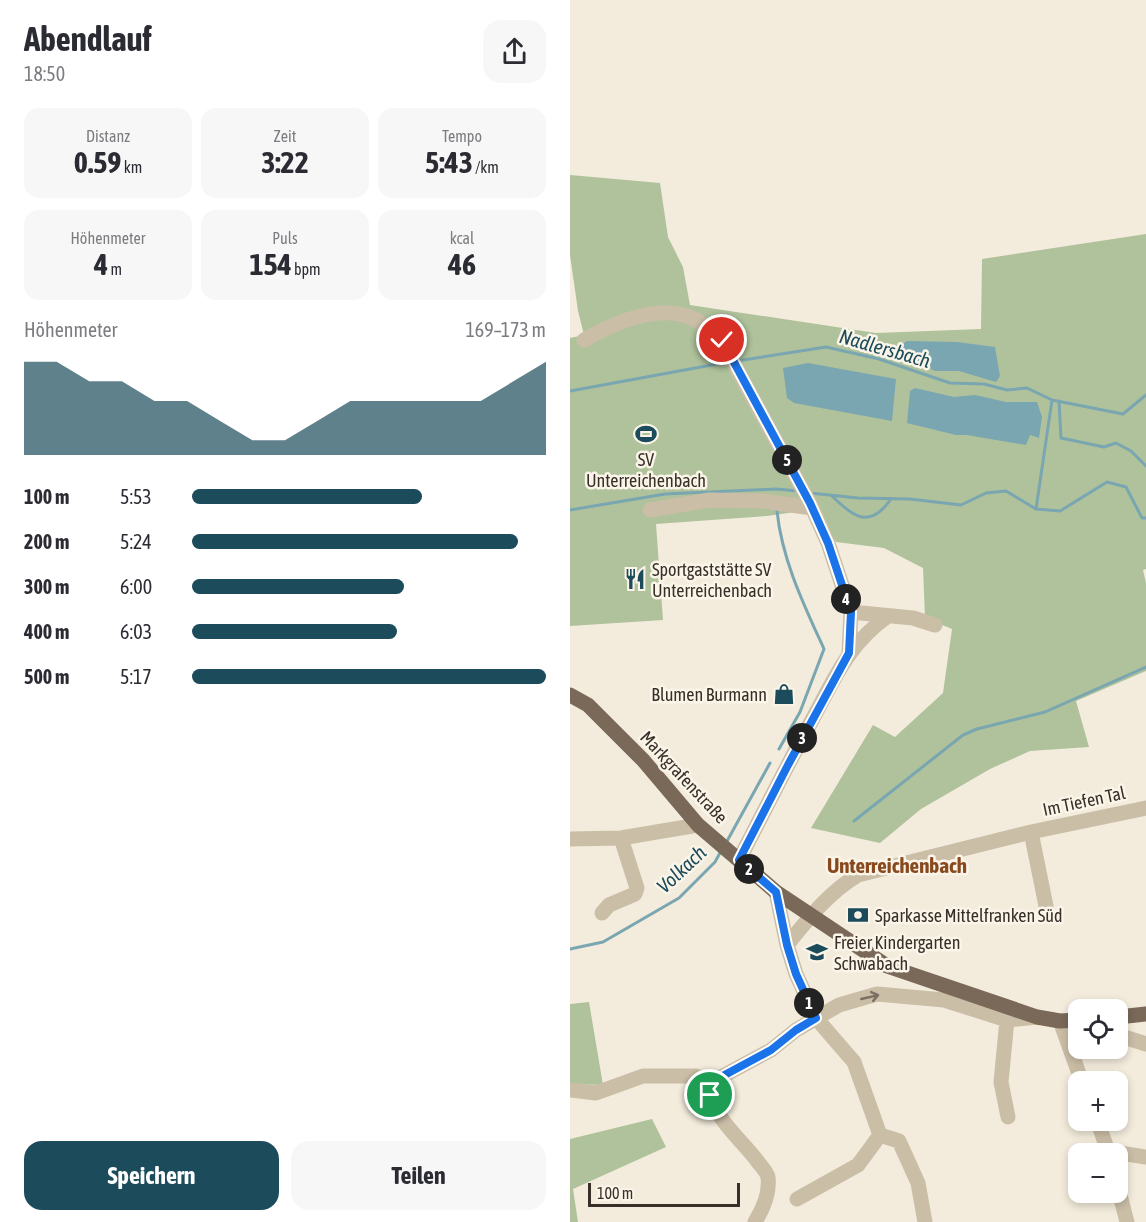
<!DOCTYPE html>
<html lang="de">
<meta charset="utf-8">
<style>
:root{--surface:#fff;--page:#f7f7f7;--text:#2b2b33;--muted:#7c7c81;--accent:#1c4c5b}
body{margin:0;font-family:"Asap Condensed",sans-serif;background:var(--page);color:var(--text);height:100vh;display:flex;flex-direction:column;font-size:22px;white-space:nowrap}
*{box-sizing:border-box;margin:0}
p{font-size:20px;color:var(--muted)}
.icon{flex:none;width:33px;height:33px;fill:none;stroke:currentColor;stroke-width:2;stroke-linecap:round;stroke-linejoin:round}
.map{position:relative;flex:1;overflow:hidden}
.drawer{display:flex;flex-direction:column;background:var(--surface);width:570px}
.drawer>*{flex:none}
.tools{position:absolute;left:498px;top:999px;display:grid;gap:12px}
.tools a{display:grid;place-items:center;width:60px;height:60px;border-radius:12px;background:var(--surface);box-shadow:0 3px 9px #0003;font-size:30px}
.scale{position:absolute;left:18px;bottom:15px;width:152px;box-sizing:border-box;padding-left:6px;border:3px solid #382f28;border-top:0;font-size:16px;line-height:21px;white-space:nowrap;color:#382f28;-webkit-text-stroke:4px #faf5e8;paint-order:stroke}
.pin{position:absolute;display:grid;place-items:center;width:51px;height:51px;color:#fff;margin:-26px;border:3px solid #fff;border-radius:50%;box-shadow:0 2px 6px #0007}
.km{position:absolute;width:30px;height:30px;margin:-15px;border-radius:50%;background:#222;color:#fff;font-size:16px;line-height:30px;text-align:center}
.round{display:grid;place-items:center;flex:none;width:63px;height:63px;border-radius:18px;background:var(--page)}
.summary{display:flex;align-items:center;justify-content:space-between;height:102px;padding:0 24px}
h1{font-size:33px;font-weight:700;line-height:45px}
.figures{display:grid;grid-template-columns:repeat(3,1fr);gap:9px;height:102px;padding:6px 24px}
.figures div{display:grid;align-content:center;border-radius:15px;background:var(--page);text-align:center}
.figures b{font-size:30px;font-weight:700}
.figures small{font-size:16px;font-weight:400}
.figures p{font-size:16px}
.chart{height:168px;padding:12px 24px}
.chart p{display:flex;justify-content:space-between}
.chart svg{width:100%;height:108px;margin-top:6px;fill:var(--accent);opacity:.7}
.action{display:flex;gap:12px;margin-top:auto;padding:12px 24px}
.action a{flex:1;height:69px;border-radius:18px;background:var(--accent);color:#fff;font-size:24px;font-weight:700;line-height:69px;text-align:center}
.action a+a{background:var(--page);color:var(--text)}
ul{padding:0 24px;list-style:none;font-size:20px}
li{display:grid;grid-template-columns:96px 72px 1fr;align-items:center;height:45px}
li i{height:15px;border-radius:8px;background:var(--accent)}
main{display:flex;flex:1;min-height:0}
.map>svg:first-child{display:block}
</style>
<main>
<section class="drawer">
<div class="summary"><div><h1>Abendlauf</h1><p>18:50</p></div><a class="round"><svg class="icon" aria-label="share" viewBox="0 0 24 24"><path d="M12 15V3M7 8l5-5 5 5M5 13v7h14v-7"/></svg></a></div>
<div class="figures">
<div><p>Distanz</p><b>0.59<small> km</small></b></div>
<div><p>Zeit</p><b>3:22</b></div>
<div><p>Tempo</p><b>5:43<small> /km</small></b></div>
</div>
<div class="figures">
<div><p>Höhenmeter</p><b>4<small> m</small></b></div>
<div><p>Puls</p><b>154<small> bpm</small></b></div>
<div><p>kcal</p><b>46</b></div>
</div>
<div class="chart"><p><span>Höhenmeter</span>169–173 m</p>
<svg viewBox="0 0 160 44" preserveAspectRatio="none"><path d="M0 44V6L10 6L20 14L30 14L40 22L50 22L60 30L70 38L80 38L90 30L100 22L110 22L120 22L130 22L140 22L150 14L160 6V44z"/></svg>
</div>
<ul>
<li><b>100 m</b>5:53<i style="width:65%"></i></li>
<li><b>200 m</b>5:24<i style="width:92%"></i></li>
<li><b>300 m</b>6:00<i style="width:60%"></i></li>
<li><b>400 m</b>6:03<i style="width:58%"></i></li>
<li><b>500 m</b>5:17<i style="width:100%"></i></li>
</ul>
<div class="action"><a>Speichern</a><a>Teilen</a></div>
</section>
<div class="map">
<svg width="576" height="1222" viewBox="0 0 576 1222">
<rect width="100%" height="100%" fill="#f3ecdc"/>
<path fill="#afc29b" d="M 0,175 L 90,183 L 98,237 L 113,267 L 120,305 L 306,333 L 411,329 L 412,259 L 576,234 L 576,569 L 573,570 L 576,583 L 576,671 L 506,701 L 519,747 L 460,751 L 420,769 L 351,809 L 310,843 L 241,828 L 303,725 L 325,737 L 373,693 L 382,629 L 355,618 L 353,568 L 314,548 L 266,542 L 246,509 L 197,516 L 86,524 L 93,620 L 0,626 L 0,338 L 14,335 L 8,311 L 0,255 Z
M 19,1002 L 33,1085 L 0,1084 L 0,1004 Z
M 82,1119 L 96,1147 L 3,1189 L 8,1222 L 0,1222 L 0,1139 Z"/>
<path fill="#7aa6b1" d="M 337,341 L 387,342 L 425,347 L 430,376 L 426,382 L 389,371 L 365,371 L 335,356 L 326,348 Z
M 238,363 L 326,379 L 322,421 L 224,403 L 217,398 L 213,368 Z
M 345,388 L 384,397 L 405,395 L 436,402 L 467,402 L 472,417 L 469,438 L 460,435 L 456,445 L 397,435 L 386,435 L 337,423 L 340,391 Z"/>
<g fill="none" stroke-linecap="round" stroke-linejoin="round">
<path stroke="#7aa6b1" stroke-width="3" d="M 167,361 L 256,347 L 309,359 L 380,383 L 414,384 L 437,390 L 457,388 L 482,400 L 553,414 L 576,395
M 0,391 L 158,362
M 489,401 L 491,438 L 534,447 L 546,443 L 561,451 L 576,466
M 240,493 L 288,498 L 340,499 L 391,505 L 416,493 L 436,491 L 466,509 L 490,511 L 537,482 L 556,487 L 572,518 L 576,518
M 262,496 C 284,518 300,529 321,499
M 466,509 L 482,400
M 0,510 L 95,494 L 206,489 L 228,491
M 207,511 C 212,560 234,605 254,649 L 230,712 L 209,749
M 284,821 L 393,735 L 407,729 L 475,712 L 576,667
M 156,843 L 200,763
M 0,949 L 33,942 L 109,898 L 145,862 L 151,851"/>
<path stroke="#cbbea7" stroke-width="15" d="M 14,340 C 42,324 84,305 117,316 C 130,320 141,331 151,340 L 240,503 L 258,543 L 281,612 L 279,653
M 80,510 L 140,500 L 193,501 L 242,508
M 281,612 L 343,618 L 365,625
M 461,832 L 476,906
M 0,839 L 51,838 L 128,825
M 169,860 C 193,814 216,767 241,722 C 264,680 277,645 318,616
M 206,892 L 217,945 L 226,974 L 246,1018 L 284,1062 L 310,1135 L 329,1141 L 348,1183 L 355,1222
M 32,913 L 39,905 L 65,894 L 67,888 L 51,838
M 217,945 C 238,919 259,892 288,875 L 461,832 L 576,808
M 437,1020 L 431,1082 L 438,1117
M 490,1021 L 512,1082
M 548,1035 L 576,1044
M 143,1084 L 149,1078 L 201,1050 L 226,1030 L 269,1005 L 307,994 L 374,1000 L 437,1020 L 467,1017
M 143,1084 C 135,1113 172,1139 188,1162 C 191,1166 197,1172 198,1177 C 200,1192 193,1209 185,1222
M 0,1090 L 26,1093 L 73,1076 L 126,1076 L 143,1084
M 527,1120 L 539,1154
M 538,1151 L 576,1157
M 548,1187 L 557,1222
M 227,1199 L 288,1165 L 310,1135"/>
<path stroke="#7a6958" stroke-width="15" d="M 0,695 L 18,705 L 73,760 L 128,825 L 206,892 L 317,966 L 467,1017 L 490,1021 L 508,1020
M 548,1017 L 576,1014"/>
</g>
<defs><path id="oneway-shaft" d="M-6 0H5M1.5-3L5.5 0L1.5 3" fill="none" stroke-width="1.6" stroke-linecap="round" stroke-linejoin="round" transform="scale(1.5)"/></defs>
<use stroke="#7a6f61" href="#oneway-shaft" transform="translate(300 997) rotate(-13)"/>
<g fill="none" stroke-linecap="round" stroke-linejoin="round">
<defs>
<path id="route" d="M 140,1095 L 142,1084 L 149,1078 L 201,1050 L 226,1030 L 246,1018 L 226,974 L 217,945 L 206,892 L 169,860 L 218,765 L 279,653 L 281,612 L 258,543 L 240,503 L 152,340"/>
</defs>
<use href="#route" stroke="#fff" stroke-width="12"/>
<use href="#route" stroke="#1a73e8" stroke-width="8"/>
</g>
<defs>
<symbol id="stadium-bare" viewBox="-9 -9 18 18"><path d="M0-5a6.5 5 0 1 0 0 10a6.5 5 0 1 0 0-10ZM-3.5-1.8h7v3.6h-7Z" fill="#1c4c5b" stroke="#faf5e8" stroke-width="2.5" paint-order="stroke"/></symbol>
<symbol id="restaurant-bare" viewBox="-9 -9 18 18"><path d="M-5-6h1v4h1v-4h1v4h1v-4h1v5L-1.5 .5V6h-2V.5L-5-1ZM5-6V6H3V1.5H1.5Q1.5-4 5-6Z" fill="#1c4c5b" stroke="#faf5e8" stroke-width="2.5" paint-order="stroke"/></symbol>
<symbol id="shop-bare" viewBox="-9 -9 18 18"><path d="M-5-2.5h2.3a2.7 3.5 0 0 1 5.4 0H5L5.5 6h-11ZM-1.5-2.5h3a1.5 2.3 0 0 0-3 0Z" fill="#1c4c5b" stroke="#faf5e8" stroke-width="2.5" paint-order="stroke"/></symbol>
<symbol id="bank-bare" viewBox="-9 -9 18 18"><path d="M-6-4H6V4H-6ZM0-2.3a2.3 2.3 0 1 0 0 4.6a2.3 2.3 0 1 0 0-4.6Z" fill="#1c4c5b" stroke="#faf5e8" stroke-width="2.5" paint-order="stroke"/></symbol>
<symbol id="school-bare" viewBox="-9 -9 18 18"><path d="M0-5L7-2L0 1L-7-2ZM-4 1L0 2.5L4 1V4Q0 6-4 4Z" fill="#1c4c5b" stroke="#faf5e8" stroke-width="2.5" paint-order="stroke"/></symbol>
</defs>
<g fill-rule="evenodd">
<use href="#stadium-bare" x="61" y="419" width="30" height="30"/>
<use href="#restaurant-bare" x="50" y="564" width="30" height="30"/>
<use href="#shop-bare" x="199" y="679" width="30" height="30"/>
<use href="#bank-bare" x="273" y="900" width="30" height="30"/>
<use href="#school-bare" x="232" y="937" width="30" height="30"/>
</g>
<g text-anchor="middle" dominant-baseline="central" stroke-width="5" stroke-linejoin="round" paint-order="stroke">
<g font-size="18" fill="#382f28" stroke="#faf5e8" text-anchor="start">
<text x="76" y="459" text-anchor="middle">SV<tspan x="76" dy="21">Unterreichenbach</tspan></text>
<text x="82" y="569">Sportgaststätte SV<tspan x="82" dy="21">Unterreichenbach</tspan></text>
<text x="197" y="694" text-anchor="end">Blumen Burmann</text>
<text x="305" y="915">Sparkasse Mittelfranken Süd</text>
<text x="264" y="942">Freier Kindergarten<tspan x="264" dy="21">Schwabach</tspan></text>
</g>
<g font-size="18" fill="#382f28" stroke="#faf5e8">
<text transform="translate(114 777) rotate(47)">Markgrafenstraße</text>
<text transform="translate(514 801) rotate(-12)">Im Tiefen Tal</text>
</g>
<g font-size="20" font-style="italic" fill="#1c4c5b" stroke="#faf5e8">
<text transform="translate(315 348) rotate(16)">Nadlersbach</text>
<text transform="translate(111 869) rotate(-43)">Volkach</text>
</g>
<g font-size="21" font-weight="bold" fill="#89491e" stroke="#faf5e8">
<text x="327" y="865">Unterreichenbach</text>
</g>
</g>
</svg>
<div class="tools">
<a><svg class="icon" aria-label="locate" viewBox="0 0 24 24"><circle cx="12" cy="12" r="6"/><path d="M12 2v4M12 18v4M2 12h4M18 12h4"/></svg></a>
<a>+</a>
<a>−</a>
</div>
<div class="scale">100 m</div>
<div class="pin" style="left:140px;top:1095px;background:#1e9e55"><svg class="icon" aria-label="arrive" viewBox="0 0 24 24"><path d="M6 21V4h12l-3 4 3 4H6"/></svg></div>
<div class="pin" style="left:152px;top:340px;background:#d93025"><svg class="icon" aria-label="check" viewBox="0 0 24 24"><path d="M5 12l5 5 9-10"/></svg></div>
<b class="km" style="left:239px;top:1003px">1</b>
<b class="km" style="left:179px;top:869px">2</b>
<b class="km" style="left:232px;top:738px">3</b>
<b class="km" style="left:276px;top:599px">4</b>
<b class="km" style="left:217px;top:460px">5</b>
</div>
</main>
